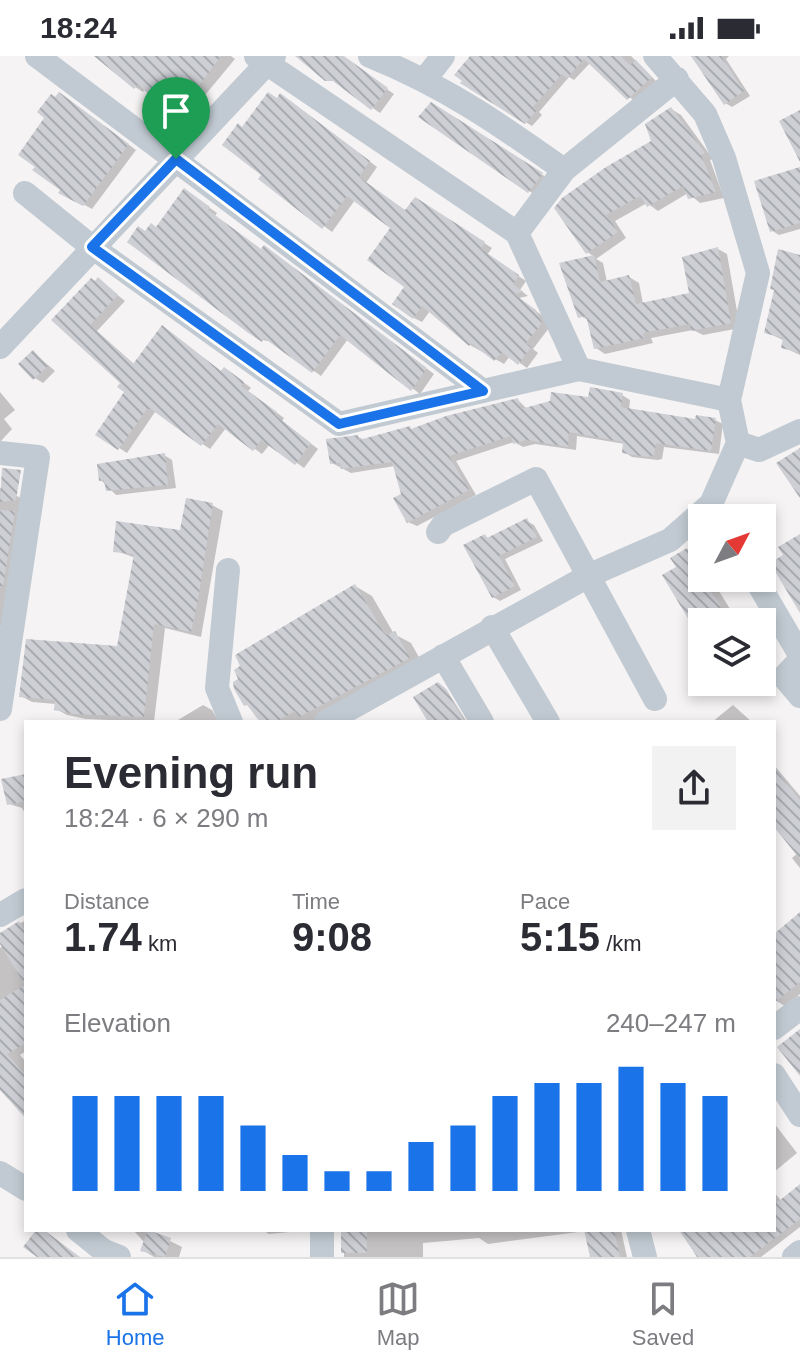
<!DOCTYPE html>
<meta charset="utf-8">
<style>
:root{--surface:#fff;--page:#f2f2f3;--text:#2b2b33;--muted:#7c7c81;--line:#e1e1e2;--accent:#1a73e8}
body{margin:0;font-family:Helvetica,sans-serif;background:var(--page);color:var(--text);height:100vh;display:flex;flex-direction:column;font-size:30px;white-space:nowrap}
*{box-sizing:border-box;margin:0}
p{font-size:26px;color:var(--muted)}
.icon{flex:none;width:44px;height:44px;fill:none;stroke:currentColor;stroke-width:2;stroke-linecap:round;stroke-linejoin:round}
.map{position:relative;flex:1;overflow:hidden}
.drawer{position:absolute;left:24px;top:664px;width:752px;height:512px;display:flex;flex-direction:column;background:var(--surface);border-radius:0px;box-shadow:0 4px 12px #0003}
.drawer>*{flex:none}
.needle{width:52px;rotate:49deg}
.tools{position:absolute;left:688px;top:448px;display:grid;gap:16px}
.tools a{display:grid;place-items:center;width:88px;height:88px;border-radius:0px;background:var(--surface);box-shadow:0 4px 12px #0003;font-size:40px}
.pin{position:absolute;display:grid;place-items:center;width:68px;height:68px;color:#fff;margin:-82px -34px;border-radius:50% 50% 50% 0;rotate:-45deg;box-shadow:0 0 8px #0007}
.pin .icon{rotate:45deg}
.round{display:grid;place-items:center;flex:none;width:84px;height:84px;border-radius:0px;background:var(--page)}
.overview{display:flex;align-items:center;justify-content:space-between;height:136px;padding:0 40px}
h1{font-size:44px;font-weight:800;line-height:60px}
.metrics{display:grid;grid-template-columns:repeat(3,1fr);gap:12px;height:136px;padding:8px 40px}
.metrics div{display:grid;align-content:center}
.metrics b{font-size:40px;font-weight:800}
.metrics small{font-size:22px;font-weight:400}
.metrics p{font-size:22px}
.chart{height:224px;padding:16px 40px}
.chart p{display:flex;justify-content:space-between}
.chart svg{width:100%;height:144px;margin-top:8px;stroke:var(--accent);stroke-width:6}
.status{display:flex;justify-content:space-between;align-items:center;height:56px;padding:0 40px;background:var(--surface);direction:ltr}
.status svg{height:22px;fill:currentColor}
.menu{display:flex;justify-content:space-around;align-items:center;height:112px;border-top:2px solid var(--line);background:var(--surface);font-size:22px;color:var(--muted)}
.menu a{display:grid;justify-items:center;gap:4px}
.menu .on{color:var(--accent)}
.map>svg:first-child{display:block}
</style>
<div class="status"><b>18:24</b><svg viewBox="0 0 49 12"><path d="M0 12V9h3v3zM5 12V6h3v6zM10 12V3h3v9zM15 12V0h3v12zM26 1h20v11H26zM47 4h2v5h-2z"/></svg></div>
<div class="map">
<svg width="800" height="1201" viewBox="0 0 800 1201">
<defs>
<pattern id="building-back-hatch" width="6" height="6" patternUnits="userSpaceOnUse" patternTransform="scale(2)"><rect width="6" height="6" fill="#cdcfd5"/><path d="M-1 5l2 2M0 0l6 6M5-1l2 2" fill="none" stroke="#a8abb0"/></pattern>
</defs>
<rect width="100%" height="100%" fill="#f5f3f3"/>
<path fill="#0003" d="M 94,0 L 231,0 L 235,3 L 186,62 L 145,33 L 143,36 L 135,31 Z
M 310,0 L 339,0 L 394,38 L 380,57 L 306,6 Z
M 482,0 L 631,0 L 657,26 L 633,44 L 591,6 L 574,24 L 569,21 L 539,56 L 542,59 L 532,70 L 462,26 Z
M 691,0 L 729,0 L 726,3 L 750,40 L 732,51 L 725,47 Z
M 68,43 L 136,94 L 92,153 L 61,136 L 47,62 Z
M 278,44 L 289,44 L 377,111 L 366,127 L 406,156 L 415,143 L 492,192 L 487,199 L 526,225 L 520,234 L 528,240 L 519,242 L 544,261 L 549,272 L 533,293 L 538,297 L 527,312 L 510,300 L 504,308 L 470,289 L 430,255 L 422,266 L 414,262 L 393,172 L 355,144 L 332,176 L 261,123 L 264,118 L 243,73 Z
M 440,53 L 549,123 L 537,140 L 529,135 Z
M 671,53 L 681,59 L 713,103 L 710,104 L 724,142 L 700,147 L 688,137 L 658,155 L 647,147 L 615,165 L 626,182 L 596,203 L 603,207 L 607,226 L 629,221 L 639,227 L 643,248 L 692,239 L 718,193 L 727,198 L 740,272 L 703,279 L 693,274 L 651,282 L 653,287 L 605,298 L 596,292 L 588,264 L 579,259 L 562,209 L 595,201 L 587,196 L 607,113 L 653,86 Z
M 800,119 L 800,173 L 779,179 L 771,174 Z
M 193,140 L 217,157 L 215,160 L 262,195 L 272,196 L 434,318 L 420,338 L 348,283 L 321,320 L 273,286 L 263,284 L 146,177 L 157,173 Z
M 800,201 L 800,299 L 783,291 L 785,285 L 766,276 Z
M 99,224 L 125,245 L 97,275 L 135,309 L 233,318 L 251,332 L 248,335 L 284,362 L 282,365 L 318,393 L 304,412 L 270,388 L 262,398 L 226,372 L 210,393 L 155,356 L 127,397 L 98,378 L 127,335 L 122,326 L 54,264 Z
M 33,296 L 55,315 L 43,327 L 35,322 Z
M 0,336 L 15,354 L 4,363 L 12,373 L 0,386 Z
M 622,339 L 630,344 L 629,354 L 696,365 L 715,364 L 723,368 L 719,398 L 664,391 L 662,403 L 658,404 L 632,401 L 624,396 L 625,388 L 577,380 L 576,394 L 535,388 L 523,391 L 514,386 L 456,405 L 476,439 L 417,470 L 408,466 L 395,410 L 351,417 L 332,407 L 358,381 L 365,384 L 409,372 L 413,374 L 518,344 L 527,353 Z
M 164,399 L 172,404 L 176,432 L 116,439 L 101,424 Z
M 0,432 L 21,442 L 10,544 L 0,572 Z
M 212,449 L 223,455 L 201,581 L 165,572 L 154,666 L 86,663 L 67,659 L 56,653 L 56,648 L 32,646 L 21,640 L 119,593 L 136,502 L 116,495 L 182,476 Z
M 527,465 L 534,469 L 543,485 L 505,503 L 521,534 L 500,545 L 493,541 L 485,480 L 490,483 Z
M 687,495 L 699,502 L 702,522 L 711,522 L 738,566 L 702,566 L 702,582 L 664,520 L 678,511 Z
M 355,530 L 372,540 L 394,578 L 411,587 L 425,612 L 322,666 L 261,666 Z
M 762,606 L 772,623 L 744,639 L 732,632 L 728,626 L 762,626 Z
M 438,628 L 446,633 L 467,666 L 430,666 Z
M 203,649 L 212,654 L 219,666 L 178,664 Z
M 733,649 L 752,666 L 712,666 Z
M 774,709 L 800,740 L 800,812 L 792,802 L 798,797 L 774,769 Z
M 26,720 L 26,759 L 22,752 L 9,748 Z
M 800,859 L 800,938 L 786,951 L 774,943 L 774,880 Z
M 26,864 L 26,995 L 20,999 L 26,1006 L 26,1062 L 0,1021 L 0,892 L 3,890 L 0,879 Z
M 774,1067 L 797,1097 L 774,1116 Z
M 800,1131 L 800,1171 L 761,1201 L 702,1201 L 681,1174 L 774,1174 L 774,1136 L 782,1146 Z
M 133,1174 L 148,1174 L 182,1191 L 179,1201 L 154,1201 L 142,1194 L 145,1187 Z
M 262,1174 L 300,1174 L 300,1175 L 269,1178 Z
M 344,1174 L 621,1174 L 627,1201 L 592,1201 L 586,1175 L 488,1188 L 479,1182 L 423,1187 L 423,1201 L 344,1201 Z"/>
<path fill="url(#building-back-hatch)" d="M 94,0 L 221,0 L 177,59 L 137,29 L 134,33 Z
M 295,0 L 344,0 L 388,32 L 371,54 L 333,25 L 325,25 Z
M 470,0 L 621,0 L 630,9 L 636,4 L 652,21 L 627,44 L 584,3 L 567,22 L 562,18 L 533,51 L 537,54 L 525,68 L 460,27 L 462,25 L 454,19 Z
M 691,0 L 721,0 L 744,35 L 724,49 Z
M 59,36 L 129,88 L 83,150 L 58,137 L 60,134 L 32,114 L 35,111 L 18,99 L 44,62 L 37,56 L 51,38 L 55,41 Z
M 268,36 L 277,42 L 280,37 L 370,105 L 359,121 L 405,154 L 415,141 L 485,186 L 481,193 L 519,219 L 513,228 L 523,236 L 514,238 L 536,254 L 542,267 L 526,287 L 531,291 L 518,309 L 502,296 L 494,305 L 471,287 L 469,290 L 422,250 L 413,263 L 392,248 L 404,231 L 367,204 L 390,172 L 347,140 L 322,173 L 258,123 L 261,119 L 222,89 L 238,67 L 242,71 Z
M 431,46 L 543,117 L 528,137 L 418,61 Z
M 671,51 L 705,97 L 701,99 L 716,136 L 688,143 L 683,130 L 647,151 L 640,140 L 606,159 L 618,176 L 586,198 L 554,152 L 562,142 L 606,111 L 651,85 L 645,68 Z
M 800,54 L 800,106 L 779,65 Z
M 800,111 L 800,167 L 770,176 L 754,125 Z
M 184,132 L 210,151 L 208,154 L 261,193 L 264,189 L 427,312 L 411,335 L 340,279 L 312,317 L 264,282 L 262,286 L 247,276 L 127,186 L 138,170 L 145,175 L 151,167 L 156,171 Z
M 718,191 L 731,267 L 691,275 L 690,268 L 643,277 L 644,282 L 594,293 L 586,260 L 578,262 L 559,207 L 594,199 L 600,226 L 629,219 L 636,248 L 689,237 L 682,201 Z
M 778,193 L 800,199 L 800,297 L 781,292 L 783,282 L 764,277 L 774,234 L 770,233 Z
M 98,221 L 118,239 L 90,269 L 133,308 L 162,269 L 221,315 L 224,311 L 244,326 L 241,330 L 277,356 L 275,359 L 311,387 L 295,409 L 261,384 L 253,395 L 218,368 L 201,390 L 151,353 L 147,353 L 118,394 L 95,379 L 124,336 L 117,331 L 120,327 L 51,264 L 91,222 L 95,225 Z
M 33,294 L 48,310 L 33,324 L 18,308 Z
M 590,331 L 623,337 L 621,351 L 695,363 L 696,359 L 716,362 L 711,395 L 656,387 L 654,399 L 648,401 L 622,397 L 623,386 L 569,376 L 568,391 L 526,384 L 513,388 L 511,380 L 449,400 L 469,434 L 407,467 L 393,442 L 401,438 L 392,406 L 341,413 L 340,407 L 330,408 L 326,383 L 358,379 L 359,384 L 410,370 L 411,373 L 446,360 L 518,342 L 521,353 L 550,345 L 551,336 L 588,341 Z
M 800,392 L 800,442 L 776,407 Z
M 165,397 L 168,429 L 106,435 L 104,424 L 99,425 L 97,408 Z
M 2,412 L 21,414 L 16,444 L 0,446 Z
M 186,442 L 213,447 L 198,544 L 191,576 L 154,568 L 144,661 L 74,658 L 54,654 L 55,644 L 19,641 L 26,583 L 117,590 L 134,498 L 113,496 L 116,465 L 180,474 Z
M 0,454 L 15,455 L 3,530 L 0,530 Z
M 527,462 L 537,481 L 499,500 L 515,530 L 492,542 L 463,489 L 485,478 L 487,482 Z
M 800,478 L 800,557 L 770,507 L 783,499 L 778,491 Z
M 687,492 L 702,522 L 731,566 L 690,566 L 662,519 L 676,511 L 670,502 Z
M 355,528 L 384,577 L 387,579 L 395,575 L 410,602 L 299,661 L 295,655 L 276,666 L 260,666 L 247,649 L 244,650 L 234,633 L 233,626 L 238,623 L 234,614 L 240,610 L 235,599 Z
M 438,626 L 445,632 L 465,666 L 428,666 L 413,641 Z
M 774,712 L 800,744 L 800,803 L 774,771 Z
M 26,718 L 26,745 L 7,749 L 1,723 Z
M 800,856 L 800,926 L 774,947 L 774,878 Z
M 19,865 L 26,877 L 26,987 L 7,998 L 26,1020 L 26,1063 L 0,1034 L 0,944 L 25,929 L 0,888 L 0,877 Z
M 800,973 L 800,1020 L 777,991 Z
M 800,1128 L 800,1163 L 750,1201 L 697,1201 L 679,1174 L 774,1174 L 774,1149 Z
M 36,1174 L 44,1174 L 80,1201 L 37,1201 L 23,1191 Z
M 148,1174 L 171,1182 L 165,1201 L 140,1195 Z
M 341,1174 L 367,1174 L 367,1197 L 341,1197 Z
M 584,1174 L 614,1174 L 620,1201 L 590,1201 Z"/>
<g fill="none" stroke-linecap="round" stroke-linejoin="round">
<path stroke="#c1cad2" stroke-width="24" d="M 37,0 L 483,335
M 256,0 L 517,177 L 579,313
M 370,0 C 446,31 498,67 564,114
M 425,23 L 443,0
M 25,137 L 92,191 L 339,368 L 579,313 L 729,344
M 517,177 L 564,114 L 677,23
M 0,291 L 274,0
M 738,387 L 759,394 L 800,375
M 0,397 L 38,401 L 0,653
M 438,476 L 443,469 L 536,423 L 655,643
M 228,514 L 217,632 L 231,666
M 755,522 L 800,599
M 492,571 L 548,666
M 443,600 L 482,666
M 800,604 L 784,621 L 800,640
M 326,666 L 590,519 L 670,484 L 711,448 L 738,387 L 729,344 L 758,217 L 724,102 L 705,58 L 655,0
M 0,859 L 26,844
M 774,972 L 800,952
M 774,1019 L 800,1059
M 0,1117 L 26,1133
M 78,1174 L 104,1195 L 119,1201
M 638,1174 L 645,1201
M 322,1201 L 322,1174
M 794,1201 L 800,1196"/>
</g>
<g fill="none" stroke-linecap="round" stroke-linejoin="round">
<defs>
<path id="route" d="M 176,103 L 483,335 L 339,368 L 92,191 Z"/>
</defs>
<use href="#route" stroke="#fff" stroke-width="16"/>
<use href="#route" stroke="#1a73e8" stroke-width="10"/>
</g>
</svg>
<div class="tools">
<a><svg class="needle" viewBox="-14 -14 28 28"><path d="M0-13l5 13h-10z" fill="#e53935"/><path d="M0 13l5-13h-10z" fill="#7c7c81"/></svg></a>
<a><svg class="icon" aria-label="layers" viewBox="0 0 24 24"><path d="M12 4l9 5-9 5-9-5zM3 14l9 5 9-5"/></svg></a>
</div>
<div class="pin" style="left:176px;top:103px;background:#1e9e55"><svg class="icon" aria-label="arrive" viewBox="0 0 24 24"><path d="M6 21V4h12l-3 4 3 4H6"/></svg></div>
<section class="drawer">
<div class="overview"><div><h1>Evening run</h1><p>18:24 · 6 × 290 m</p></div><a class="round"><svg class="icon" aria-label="share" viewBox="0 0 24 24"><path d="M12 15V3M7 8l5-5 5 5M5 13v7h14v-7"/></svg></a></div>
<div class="metrics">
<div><p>Distance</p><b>1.74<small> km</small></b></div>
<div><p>Time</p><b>9:08</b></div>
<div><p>Pace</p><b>5:15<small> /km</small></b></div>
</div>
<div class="chart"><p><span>Elevation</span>240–247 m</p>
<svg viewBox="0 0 160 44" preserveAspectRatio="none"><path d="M5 44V15M15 44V15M25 44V15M35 44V15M45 44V24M55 44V33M65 44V38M75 44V38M85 44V29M95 44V24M105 44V15M115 44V11M125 44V11M135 44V6M145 44V11M155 44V15"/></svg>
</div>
</section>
</div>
<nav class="menu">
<a class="on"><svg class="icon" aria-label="home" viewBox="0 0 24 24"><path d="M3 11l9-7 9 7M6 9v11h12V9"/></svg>Home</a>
<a><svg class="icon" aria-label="map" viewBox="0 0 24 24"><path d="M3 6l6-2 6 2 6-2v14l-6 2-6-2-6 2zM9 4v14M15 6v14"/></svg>Map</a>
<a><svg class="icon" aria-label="saved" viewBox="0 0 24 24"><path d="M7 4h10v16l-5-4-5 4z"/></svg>Saved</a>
</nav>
